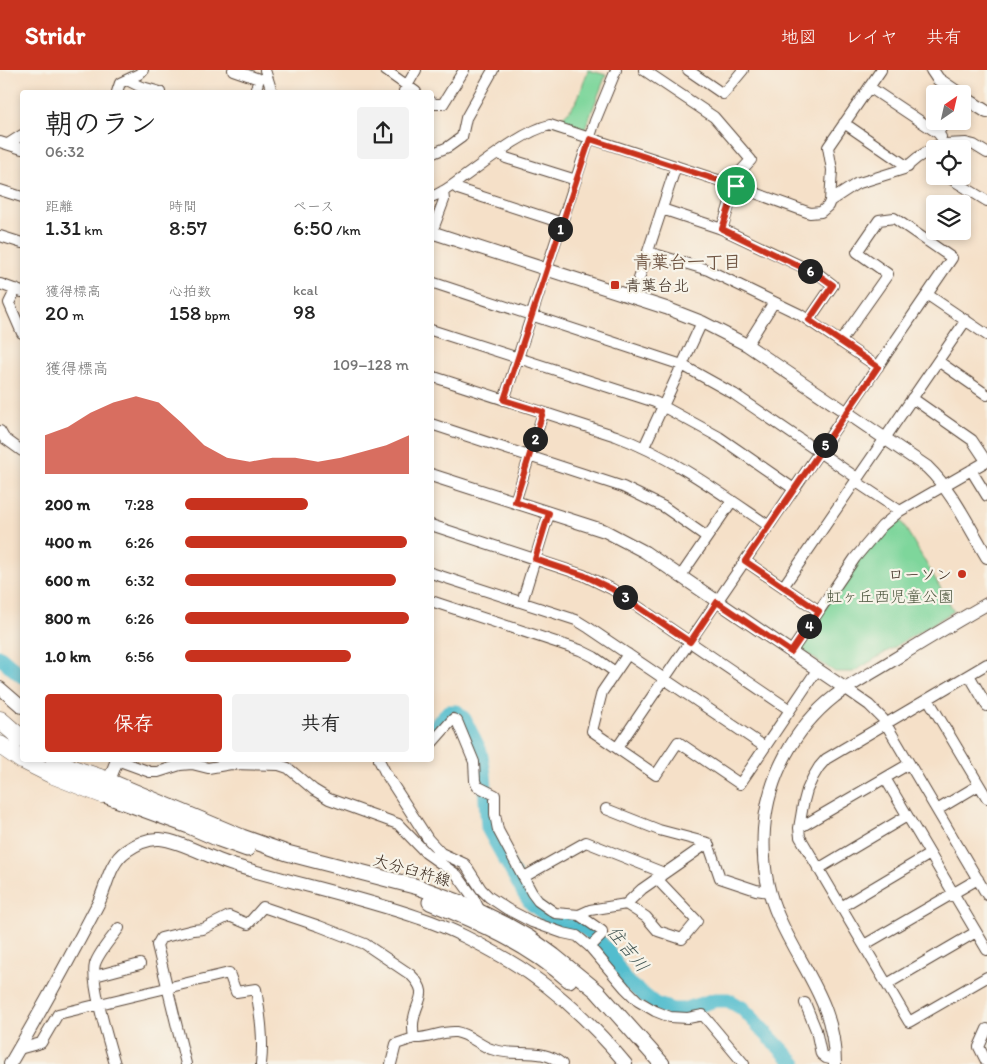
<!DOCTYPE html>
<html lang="ja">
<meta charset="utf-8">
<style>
:root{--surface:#fff;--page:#f2f2f2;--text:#222;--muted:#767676;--accent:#c8321e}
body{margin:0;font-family:Itim,"Klee One",sans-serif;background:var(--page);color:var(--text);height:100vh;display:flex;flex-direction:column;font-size:19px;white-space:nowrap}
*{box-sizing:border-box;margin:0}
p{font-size:16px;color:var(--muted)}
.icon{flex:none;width:28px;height:28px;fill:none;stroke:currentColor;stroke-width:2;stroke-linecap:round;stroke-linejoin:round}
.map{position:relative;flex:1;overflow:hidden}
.details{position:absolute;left:20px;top:20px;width:414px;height:672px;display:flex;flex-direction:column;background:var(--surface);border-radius:5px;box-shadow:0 2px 8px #0003}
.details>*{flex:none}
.needle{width:32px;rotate:34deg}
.buttons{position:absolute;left:926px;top:15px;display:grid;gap:10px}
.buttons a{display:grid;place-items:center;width:45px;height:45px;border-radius:5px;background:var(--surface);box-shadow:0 2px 8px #0003;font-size:25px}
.pin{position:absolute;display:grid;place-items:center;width:42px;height:42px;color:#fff;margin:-21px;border:2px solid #fff;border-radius:50%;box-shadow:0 1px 5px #0007}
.km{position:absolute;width:25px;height:25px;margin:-12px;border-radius:50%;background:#222;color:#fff;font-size:14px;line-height:25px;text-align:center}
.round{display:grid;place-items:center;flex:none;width:52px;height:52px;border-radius:5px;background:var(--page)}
.head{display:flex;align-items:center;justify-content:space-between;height:85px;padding:0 25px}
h1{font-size:28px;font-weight:600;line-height:38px}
.stats{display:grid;grid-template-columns:repeat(3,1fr);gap:8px;height:85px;padding:5px 25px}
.stats div{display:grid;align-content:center}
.stats b{font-size:21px;font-weight:600}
.stats small{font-size:14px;font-weight:400}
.stats p{font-size:14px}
.chart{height:140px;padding:10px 25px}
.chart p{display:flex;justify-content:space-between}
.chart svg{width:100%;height:90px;margin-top:5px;fill:var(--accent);opacity:.7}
.button{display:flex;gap:10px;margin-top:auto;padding:10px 25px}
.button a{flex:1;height:58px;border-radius:5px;background:var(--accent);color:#fff;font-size:20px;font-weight:600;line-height:58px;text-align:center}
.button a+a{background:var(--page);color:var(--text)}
ul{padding:0 25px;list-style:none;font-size:16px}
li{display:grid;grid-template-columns:80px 60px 1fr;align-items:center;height:38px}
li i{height:12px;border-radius:6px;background:var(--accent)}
header{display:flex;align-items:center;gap:30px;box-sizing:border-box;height:70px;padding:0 25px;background:var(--accent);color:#fff}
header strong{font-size:24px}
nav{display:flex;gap:28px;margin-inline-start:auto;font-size:18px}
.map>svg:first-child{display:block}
</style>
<header>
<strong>Stridr</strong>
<nav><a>地図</a><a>レイヤ</a><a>共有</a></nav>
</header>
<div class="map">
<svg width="987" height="994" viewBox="0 0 987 994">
<rect width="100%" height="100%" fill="#f7f3e8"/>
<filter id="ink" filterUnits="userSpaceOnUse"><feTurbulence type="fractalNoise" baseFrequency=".02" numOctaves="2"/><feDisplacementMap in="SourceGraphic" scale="10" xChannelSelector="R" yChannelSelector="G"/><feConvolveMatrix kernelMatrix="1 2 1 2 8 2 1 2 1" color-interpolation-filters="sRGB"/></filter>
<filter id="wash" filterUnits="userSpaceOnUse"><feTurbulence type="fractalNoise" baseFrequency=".0096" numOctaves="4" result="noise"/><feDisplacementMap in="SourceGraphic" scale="20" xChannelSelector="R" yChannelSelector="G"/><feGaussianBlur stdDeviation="1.12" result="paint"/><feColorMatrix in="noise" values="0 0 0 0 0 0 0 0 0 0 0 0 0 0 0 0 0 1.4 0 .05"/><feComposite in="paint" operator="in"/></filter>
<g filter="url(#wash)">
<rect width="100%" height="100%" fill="#f5e0c8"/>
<path fill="#7ed69b" stroke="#5c805c" d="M 588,0 L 606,5 L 585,59 L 580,61 L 554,54 C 579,35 578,28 588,0 Z
M 899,447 L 954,541 L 853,602 L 835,602 L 802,580 L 800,575 L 870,473 Z"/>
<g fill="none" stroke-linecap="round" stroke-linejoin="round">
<path stroke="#52bdce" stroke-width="15" d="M 0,587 L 22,606
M 431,662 C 438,656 441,647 449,642 L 457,642 L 464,649 L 480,681 L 484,704 L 488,758 L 524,823 L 532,834 L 552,850 L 581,856 L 590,862 L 608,881 L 625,910 L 655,934 L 673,940 L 683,940 L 715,930 L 728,930 L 742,938 L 795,994"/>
</g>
</g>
<g filter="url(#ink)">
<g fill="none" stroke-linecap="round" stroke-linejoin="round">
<defs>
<path id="minor" d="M 233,0 L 259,9 L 255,22
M 265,0 L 272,22
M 385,0 L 416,22
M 644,0 L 714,47 L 751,90 L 739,103 L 722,159
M 688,0 L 723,24 L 743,0
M 127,10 L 139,16 L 160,22
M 869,17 L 938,63
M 404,21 L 416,0
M 117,22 L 120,13 L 139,4 L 143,0
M 431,32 L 435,34 L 443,34 L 464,0
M 844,53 L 908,97
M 941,67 L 938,63 L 946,51
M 0,72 L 22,79
M 8,74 L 22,65
M 498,83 L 506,88 L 576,110
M 431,84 L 448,77 L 462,67 L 466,48 L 493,0
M 948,107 L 987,131
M 453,115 L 458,119 L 562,153
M 0,120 L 22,127
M 431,127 C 442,123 452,116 461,109 C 484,93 523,61 550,55 L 736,116 L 810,143 L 821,142 L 828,136 L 830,131 L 856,114 L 904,99 L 917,88 L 936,76 L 945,74 L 966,73 L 974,75 L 987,83
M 830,131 L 832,100 L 828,77 L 881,0
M 662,139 L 722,159 L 820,205 L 833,215 L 809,250
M 432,162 L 444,130 L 443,121
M 0,166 L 22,173
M 648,182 L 708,200 L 799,244 L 878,297
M 431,212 L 682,295 L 734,324 L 857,408
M 0,214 L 22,222
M 16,219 L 9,233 L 22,263
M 928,225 L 987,265
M 633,227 L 676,96
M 431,260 L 655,332 L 719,367 L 794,419
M 747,275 L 774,232
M 938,291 L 987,325
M 431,306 L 616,366 C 672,387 719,422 769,456
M 912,328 L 972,370 L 986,391
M 504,330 L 595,51 L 616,0
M 431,354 L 623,417 L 664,437 L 707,467
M 0,361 L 4,368 L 22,381
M 644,377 L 702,252
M 971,400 L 987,426
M 855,411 L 900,441
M 515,432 L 543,343
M 431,455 L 583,505 L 612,519 L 790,640
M 745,491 L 819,541
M 431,503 L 576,550 L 589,558 L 765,677
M 680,507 L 732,431
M 783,517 L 966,250
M 431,531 L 580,580 L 594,587 L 615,602
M 522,532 L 549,443
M 791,582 L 855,488 L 882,456 L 900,441 L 987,391
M 628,584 L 602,622 L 592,661 L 656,705 L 678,672 L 740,714 L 817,600
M 987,594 L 826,689 L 819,697 L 813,707 L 807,720 L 803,735 L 799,758 L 800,767 L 909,952 L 987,907
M 969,605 L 987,636
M 846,619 L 869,635 L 883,649 L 987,825
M 928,629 L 987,728
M 431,674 L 453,649 L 457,651 L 474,692 L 475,711 L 477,716 L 495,725 L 495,744 L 498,760 L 532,823 L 538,831 L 555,843 L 579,845 L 602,861 L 602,865 L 590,877
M 617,678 L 952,188 L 894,148 L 879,150 L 857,182 L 888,204 L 840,272
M 117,690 L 150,702 L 158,702 L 180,695 L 192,694 L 208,698 L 231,694 L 279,695 L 288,698 L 314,720 L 329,729 L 398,754 L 426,783 L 457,805 L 473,827 L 480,841 L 479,844
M 379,690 L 386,704 L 428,769 L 441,783 L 465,794 L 481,819 L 489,827 L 507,839 L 532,852 L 563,863 L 577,866 L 590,877 L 625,918 L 638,931 L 655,941 L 670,947 L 688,948 L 703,945 L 744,994
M 885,708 L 987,880
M 606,739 L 659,760 L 708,773 L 720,808 L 756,820 L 769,822
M 937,740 L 979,715
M 799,758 L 909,694
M 818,799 L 907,746
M 524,807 L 586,772 L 664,803
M 626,834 L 642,819 L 708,773
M 841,837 L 930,784
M 579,845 L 590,840 L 626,834 L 646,847 L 658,861 L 682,869 L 697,851 L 656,808
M 864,875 L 978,809
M 95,906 L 140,894
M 887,914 L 976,862
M 805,933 L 816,960 L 821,984 L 826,988 L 835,990
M 987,959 L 979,977 L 987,993
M 19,979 L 41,973 L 58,944 L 229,903 L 236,922 L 256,919 C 260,944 264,968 261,994
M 115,994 C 109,973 90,912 95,894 C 99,882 111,869 119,858
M 186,994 L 157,875 L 161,868 L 193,860 L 203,859 L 229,846 L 248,854 L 263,837 L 319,856 L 365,874 L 411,905 C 430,924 417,929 414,948 C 412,955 413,962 414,968 C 428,969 441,961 456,962 C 469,964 479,975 491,979 C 515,988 541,976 562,994
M 391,994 L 396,974 L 414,968"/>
<path id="tertiary" d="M 932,0 L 938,9 L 960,24
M 962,26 L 987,42
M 431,162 L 666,238 L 702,252 L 747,275 L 927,397 C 953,422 969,457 987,487
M 431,405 L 605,461 L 645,482 L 846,619
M 0,618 L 22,637
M 106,718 L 117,690
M 10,994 C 41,941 70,888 98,834 C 107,816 109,793 126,781 C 136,774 147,768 160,769 C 182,771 213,790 236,796 C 297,814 360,827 420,848 C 451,858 480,874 508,890 C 554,917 592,953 626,994
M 835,994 C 835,932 802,900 779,848 C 766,820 762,790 764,759 C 768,707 794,658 835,626 C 853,613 874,602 893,590 C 924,571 955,552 987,534"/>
<path id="primary" d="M 109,711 L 242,767 L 287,783 L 418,817 L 461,833 L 506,855 L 529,868 L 554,886 L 597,921 L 662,994
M 102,724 L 189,756 L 219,769 L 247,779
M 430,832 C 477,851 530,875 569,910"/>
<path id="motorway" d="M 0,650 L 22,669
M 0,675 L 22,690
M 23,690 L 51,704 L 102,724
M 55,690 L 73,699 L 109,711"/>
</defs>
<use href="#minor" stroke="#574538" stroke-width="12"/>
<use href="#tertiary" stroke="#574538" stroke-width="14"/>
<use href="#primary" stroke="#574538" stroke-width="17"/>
<use href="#motorway" stroke="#574538" stroke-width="19"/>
<use href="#minor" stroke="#fff" stroke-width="10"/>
<use href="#tertiary" stroke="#fff" stroke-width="12"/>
<use href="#primary" stroke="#fff" stroke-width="15"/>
<use href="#motorway" stroke="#fff" stroke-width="18"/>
</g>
</g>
<g fill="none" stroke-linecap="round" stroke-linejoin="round" filter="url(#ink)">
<defs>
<path id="route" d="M 590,69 L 736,116 L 722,159 L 820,206 L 833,215 L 809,250 L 878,297 L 745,491 L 819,541 L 791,582 L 717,532 L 690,572 L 612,519 L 583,505 L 535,489 L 549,443 L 515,432 L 543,342 L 504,330 Z"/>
</defs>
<use href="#route" stroke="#fff" stroke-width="10"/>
<use href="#route" stroke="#c8321e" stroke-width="6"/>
</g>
<g fill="#c8321e" stroke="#f7f3e8" stroke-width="2">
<rect x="610" y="210" width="10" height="10" rx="2.5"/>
<circle cx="962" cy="504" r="5"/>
</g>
<g text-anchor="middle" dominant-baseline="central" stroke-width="4.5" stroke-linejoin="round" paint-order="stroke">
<g font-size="16" fill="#3b2a1e" stroke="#f7f3e8" text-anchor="start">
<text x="625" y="215">青葉台北</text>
<text x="952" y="504" text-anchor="end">ローソン</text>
</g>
<g font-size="16" fill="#4c553d" stroke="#f7f3e8">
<text x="890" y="526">虹ヶ丘西児童公園</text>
</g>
<g font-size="16" fill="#3b2a1e" stroke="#f7f3e8">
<text transform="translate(412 800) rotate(16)">大分臼杵線</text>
</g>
<g font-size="18" font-weight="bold" fill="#725846" stroke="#f7f3e8">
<text x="687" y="192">青葉台一丁目</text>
</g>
<g font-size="18" font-style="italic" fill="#425653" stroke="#f7f3e8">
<text transform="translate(628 879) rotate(51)">住吉川</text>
</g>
</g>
</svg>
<div class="buttons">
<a><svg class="needle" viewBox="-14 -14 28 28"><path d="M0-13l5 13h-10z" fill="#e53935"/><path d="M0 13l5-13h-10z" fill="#767676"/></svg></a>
<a><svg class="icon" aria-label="locate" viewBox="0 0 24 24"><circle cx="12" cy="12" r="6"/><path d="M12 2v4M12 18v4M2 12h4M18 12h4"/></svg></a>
<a><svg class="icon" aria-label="layers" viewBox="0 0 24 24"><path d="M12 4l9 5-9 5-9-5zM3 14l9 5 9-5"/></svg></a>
</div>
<div class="pin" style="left:736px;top:116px;background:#1e9e55"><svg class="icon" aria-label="arrive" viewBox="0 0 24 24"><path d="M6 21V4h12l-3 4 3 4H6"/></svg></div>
<b class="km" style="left:560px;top:159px">1</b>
<b class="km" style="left:535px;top:369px">2</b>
<b class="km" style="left:625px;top:527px">3</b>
<b class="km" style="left:809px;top:556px">4</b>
<b class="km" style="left:825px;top:375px">5</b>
<b class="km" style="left:810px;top:201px">6</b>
<section class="details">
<div class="head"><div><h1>朝のラン</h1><p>06:32</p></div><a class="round"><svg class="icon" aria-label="share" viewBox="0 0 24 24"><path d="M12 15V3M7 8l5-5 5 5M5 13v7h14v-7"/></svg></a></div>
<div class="stats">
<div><p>距離</p><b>1.31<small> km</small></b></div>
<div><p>時間</p><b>8:57</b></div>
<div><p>ペース</p><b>6:50<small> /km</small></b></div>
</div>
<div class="stats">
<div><p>獲得標高</p><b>20<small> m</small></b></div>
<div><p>心拍数</p><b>158<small> bpm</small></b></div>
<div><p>kcal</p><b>98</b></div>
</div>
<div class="chart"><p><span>獲得標高</span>109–128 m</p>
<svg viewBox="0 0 160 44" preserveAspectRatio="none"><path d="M0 44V25L10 21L20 14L30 9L40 6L50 9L60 19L70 30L80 36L90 38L100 36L110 36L120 38L130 36L140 33L150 30L160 25V44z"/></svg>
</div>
<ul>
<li><b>200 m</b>7:28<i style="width:55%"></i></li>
<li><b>400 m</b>6:26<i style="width:99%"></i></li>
<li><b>600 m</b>6:32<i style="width:94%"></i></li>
<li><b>800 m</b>6:26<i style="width:100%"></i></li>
<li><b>1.0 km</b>6:56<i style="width:74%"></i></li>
</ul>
<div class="button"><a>保存</a><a>共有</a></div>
</section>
</div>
